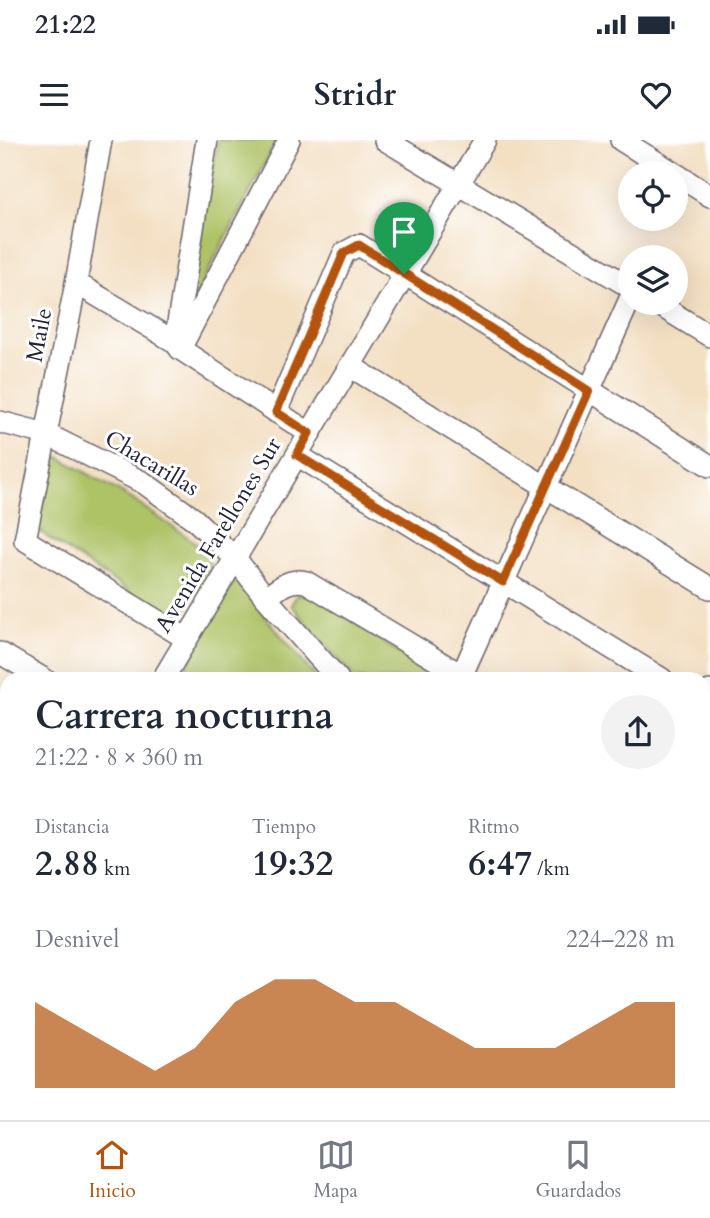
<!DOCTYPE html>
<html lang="es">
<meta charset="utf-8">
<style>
:root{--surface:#fff;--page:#f2f2f3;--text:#1f2937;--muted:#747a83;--line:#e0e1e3;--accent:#b45309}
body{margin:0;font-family:Cardo,serif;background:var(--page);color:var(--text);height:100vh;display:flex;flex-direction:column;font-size:26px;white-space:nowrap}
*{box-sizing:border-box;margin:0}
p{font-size:23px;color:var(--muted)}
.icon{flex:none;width:38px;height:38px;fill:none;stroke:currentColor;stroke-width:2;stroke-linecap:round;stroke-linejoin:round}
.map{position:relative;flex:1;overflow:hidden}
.side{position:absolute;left:0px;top:532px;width:710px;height:448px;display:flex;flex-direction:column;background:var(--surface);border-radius:21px 21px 0 0;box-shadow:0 7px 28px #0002}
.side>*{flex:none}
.controls{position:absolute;left:618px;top:21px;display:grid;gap:14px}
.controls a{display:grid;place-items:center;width:70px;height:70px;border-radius:50%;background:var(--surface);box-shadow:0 7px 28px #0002;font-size:35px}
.pin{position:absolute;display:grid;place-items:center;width:60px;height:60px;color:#fff;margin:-72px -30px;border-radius:50% 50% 50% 0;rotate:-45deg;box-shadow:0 0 7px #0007}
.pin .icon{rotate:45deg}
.round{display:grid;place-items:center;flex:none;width:74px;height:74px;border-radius:37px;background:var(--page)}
.overview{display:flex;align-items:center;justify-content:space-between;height:119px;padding:0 35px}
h1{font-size:38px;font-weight:600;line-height:52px}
.metrics{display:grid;grid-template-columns:repeat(3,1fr);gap:10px;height:119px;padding:7px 35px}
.metrics div{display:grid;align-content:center}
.metrics b{font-size:35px;font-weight:600}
.metrics small{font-size:19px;font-weight:400}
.metrics p{font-size:19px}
.chart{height:196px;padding:14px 35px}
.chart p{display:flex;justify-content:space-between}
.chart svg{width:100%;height:126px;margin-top:7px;fill:var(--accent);opacity:.7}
.status{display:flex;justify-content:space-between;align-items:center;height:49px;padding:0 35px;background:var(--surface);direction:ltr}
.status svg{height:19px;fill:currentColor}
header{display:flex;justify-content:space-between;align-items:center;height:91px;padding:0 35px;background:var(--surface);font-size:32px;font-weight:600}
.menu{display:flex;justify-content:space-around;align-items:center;height:98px;border-top:2px solid var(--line);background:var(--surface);font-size:19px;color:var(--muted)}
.menu a{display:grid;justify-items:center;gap:4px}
.menu .on{color:var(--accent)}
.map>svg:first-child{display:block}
</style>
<div class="status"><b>21:22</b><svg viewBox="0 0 49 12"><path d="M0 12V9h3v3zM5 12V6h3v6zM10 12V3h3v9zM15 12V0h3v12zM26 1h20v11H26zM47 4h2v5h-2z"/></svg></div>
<header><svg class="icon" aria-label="menu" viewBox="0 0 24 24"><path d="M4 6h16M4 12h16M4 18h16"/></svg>Stridr<svg class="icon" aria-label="heart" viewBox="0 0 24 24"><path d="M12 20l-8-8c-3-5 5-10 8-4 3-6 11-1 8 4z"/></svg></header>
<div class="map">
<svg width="710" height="980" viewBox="0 0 710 980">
<rect width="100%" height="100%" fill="#fff"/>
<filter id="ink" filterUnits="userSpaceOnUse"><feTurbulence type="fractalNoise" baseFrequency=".0143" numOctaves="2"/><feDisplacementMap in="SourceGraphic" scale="14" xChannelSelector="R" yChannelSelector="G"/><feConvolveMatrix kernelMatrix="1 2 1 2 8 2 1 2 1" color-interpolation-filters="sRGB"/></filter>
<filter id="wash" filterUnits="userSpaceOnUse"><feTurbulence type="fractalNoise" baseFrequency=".00686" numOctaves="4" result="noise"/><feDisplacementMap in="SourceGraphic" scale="28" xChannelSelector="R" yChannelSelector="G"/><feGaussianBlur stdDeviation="1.57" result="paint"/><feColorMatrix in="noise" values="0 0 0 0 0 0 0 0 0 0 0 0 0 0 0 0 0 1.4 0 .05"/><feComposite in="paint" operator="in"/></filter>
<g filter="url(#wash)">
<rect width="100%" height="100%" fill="#f3dfc2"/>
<path fill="#aec266" stroke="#687250" stroke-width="2" d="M 218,0 L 277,0 L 188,170 Z
M 57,316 L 127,356 L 208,411 L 210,427 L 178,484 L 47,397 L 37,388 L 52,324 Z
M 235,440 L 317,539 L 179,539 Z
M 312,454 L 437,539 L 355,539 L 291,465 L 297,455 Z
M 7,902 L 7,973 L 34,973 L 33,980 L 0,980 L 0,938 Z
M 707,903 L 710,905 L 710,956 C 700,944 700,917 707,903 Z
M 150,973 L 352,973 L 364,980 L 162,980 Z"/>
</g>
<g filter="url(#ink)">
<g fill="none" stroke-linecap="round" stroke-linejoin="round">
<defs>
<path id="minor" d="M 101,0 L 76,143 L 25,400 L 187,499
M 385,0 L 630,147
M 621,0 L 674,33
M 676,34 L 710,56
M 76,143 L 175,202 L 180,209 L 309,293
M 656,163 L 710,196
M 175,202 L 207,0
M 180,209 L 289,0
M 350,226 L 710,448
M 276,272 L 344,113 L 359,105 L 710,326
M 0,282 L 46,294 L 144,343 L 194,379 L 235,418 L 266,458 L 338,539
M 297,315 L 662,539
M 266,458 C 279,448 289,438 306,442 L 468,539
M 0,513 L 44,539
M 163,539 L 485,0
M 460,539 L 630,159
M 704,565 L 710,551
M 0,635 L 7,639
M 0,757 L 7,761
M 0,845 L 7,818
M 704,867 L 710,852
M 704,883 L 710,887
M 136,973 L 148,980
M 368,973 L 380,980
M 704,973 L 709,980
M 40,980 L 42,973
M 501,980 L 504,973
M 653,980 L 656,973"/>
</defs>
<use href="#minor" stroke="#6b646a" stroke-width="24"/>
<use href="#minor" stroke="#fff" stroke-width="21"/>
</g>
</g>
<g fill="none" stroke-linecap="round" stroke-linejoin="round" filter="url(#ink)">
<defs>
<path id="route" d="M 359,105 L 589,251 L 503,442 L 297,315 L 309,293 L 276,272 L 344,113 Z"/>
</defs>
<use href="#route" stroke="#fff" stroke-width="14"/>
<use href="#route" stroke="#b45309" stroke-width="9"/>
</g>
<g text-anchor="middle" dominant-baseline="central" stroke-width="6" stroke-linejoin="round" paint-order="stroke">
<g font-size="23" fill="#22223b" stroke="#fff">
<text transform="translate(39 195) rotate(-79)">Maile</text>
<text transform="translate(152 323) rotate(31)">Chacarillas</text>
<text transform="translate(218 395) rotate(-59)">Avenida Farellones Sur</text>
</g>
</g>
</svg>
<div class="controls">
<a><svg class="icon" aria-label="locate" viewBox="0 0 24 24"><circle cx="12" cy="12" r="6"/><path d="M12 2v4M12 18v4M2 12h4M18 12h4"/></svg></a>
<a><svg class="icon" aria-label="layers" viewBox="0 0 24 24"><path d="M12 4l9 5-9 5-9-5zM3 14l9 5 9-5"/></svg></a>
</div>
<div class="pin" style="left:404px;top:134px;background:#1e9e55"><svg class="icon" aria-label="arrive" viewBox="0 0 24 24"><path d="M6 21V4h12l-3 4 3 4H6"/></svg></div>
<section class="side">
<div class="overview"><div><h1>Carrera nocturna</h1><p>21:22 · 8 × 360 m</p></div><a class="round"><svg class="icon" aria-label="share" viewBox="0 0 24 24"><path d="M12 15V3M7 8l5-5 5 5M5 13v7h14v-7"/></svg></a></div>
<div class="metrics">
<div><p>Distancia</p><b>2.88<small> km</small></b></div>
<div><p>Tiempo</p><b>19:32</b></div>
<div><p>Ritmo</p><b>6:47<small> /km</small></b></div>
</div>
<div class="chart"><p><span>Desnivel</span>224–228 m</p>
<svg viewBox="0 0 160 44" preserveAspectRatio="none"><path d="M0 44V14L10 22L20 30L30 38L40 30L50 14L60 6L70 6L80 14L90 14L100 22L110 30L120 30L130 30L140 22L150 14L160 14V44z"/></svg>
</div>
</section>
</div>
<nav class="menu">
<a class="on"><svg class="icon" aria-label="home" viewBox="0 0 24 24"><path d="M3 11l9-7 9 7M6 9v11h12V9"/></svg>Inicio</a>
<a><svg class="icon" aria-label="map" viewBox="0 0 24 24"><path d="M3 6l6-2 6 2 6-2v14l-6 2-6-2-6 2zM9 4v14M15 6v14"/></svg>Mapa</a>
<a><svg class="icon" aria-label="saved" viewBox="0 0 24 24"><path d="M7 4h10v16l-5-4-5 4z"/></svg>Guardados</a>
</nav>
